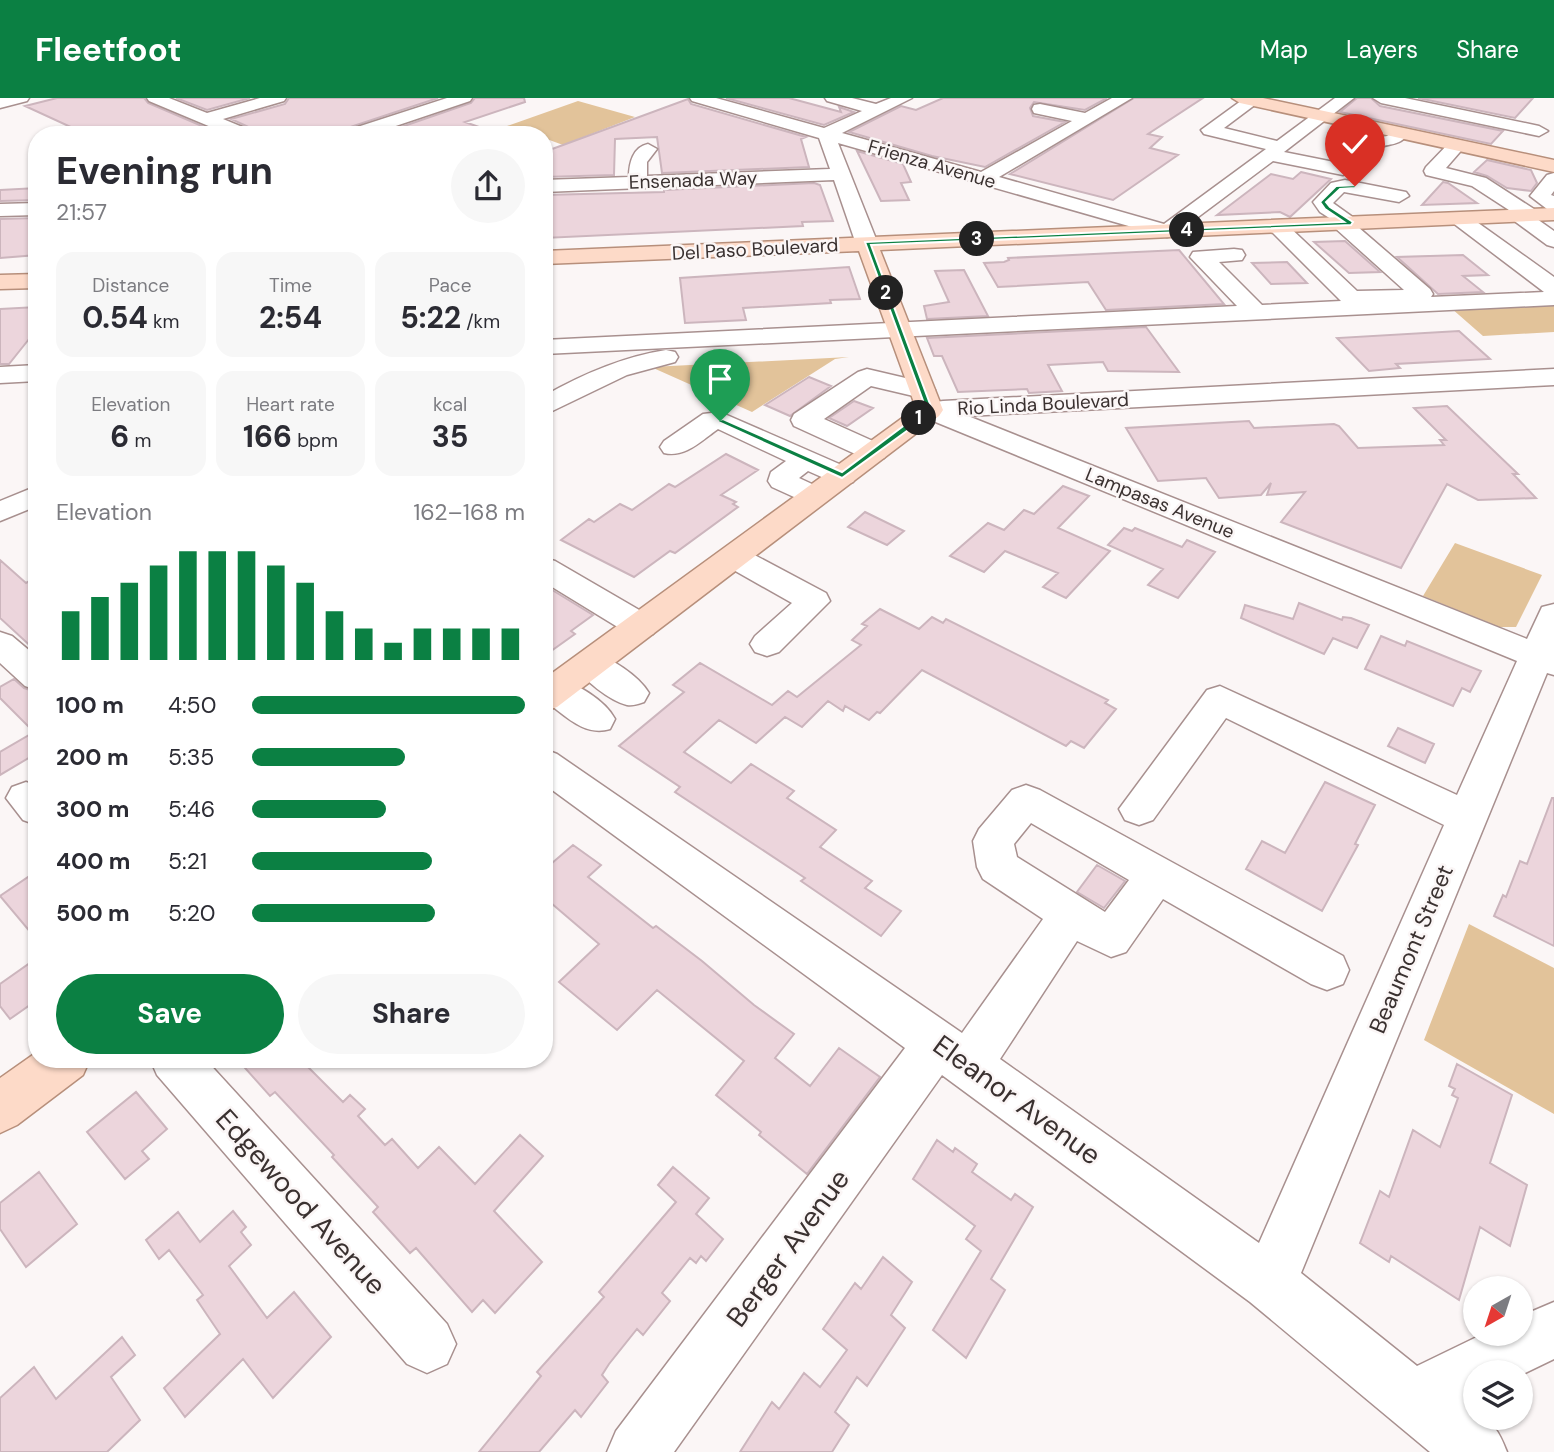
<!DOCTYPE html>
<meta charset="utf-8">
<style>
:root{--surface:#fff;--page:#f7f7f7;--text:#2b2b33;--muted:#7c7c81;--accent:#0b8043}
body{margin:0;font-family:"DM Sans",sans-serif;background:var(--page);color:var(--text);height:100vh;display:flex;flex-direction:column;font-size:26px;white-space:nowrap}
*{box-sizing:border-box;margin:0}
p{font-size:23px;color:var(--muted)}
.icon{flex:none;width:38px;height:38px;fill:none;stroke:currentColor;stroke-width:2;stroke-linecap:round;stroke-linejoin:round}
.map{position:relative;flex:1;overflow:hidden}
.drawer{position:absolute;left:28px;top:28px;width:525px;height:942px;display:flex;flex-direction:column;background:var(--surface);border-radius:28px;box-shadow:0 2px 5px #0004}
.drawer>*{flex:none}
.needle{width:46px;rotate:219deg}
.buttons{position:absolute;left:1463px;top:1178px;display:grid;gap:14px}
.buttons a{display:grid;place-items:center;width:70px;height:70px;border-radius:50%;background:var(--surface);box-shadow:0 2px 5px #0004;font-size:35px}
.pin{position:absolute;display:grid;place-items:center;width:60px;height:60px;color:#fff;margin:-72px -30px;border-radius:50% 50% 50% 0;rotate:-45deg;box-shadow:0 0 7px #0007}
.pin .icon{rotate:45deg}
.km{position:absolute;width:35px;height:35px;margin:-18px;border-radius:50%;background:#222;color:#fff;font-size:19px;line-height:35px;text-align:center}
.round{display:grid;place-items:center;flex:none;width:74px;height:74px;border-radius:37px;background:var(--page)}
.overview{display:flex;align-items:center;justify-content:space-between;height:119px;padding:0 28px}
h1{font-size:38px;font-weight:700;line-height:52px}
.metrics{display:grid;grid-template-columns:repeat(3,1fr);gap:10px;height:119px;padding:7px 28px}
.metrics div{display:grid;align-content:center;border-radius:18px;background:var(--page);text-align:center}
.metrics b{font-size:30px;font-weight:700}
.metrics small{font-size:19px;font-weight:400}
.metrics p{font-size:19px}
.chart{height:196px;padding:14px 28px}
.chart p{display:flex;justify-content:space-between}
.chart svg{width:100%;height:126px;margin-top:7px;stroke:var(--accent);stroke-width:6}
.primary-button{display:flex;gap:14px;margin-top:auto;padding:14px 28px}
.primary-button a{flex:1;height:80px;border-radius:42px;background:var(--accent);color:#fff;font-size:28px;font-weight:700;line-height:80px;text-align:center}
.primary-button a+a{background:var(--page);color:var(--text)}
ul{padding:0 28px;list-style:none;font-size:23px}
li{display:grid;grid-template-columns:112px 84px 1fr;align-items:center;height:52px}
li i{height:18px;border-radius:9px;background:var(--accent)}
header{display:flex;align-items:center;gap:42px;box-sizing:border-box;height:98px;padding:0 35px;background:var(--accent);color:#fff}
header strong{font-size:33px}
nav{display:flex;gap:38px;margin-inline-start:auto;font-size:24px}
.map>svg:first-child{display:block}
</style>
<header>
<strong>Fleetfoot</strong>
<nav><a>Map</a><a>Layers</a><a>Share</a></nav>
</header>
<div class="map">
<svg width="1554" height="1354" viewBox="0 0 1554 1354">
<rect width="100%" height="100%" fill="#fbf6f6"/>
<path fill="#e2c39a" d="M 578,3 L 635,19 L 563,47 L 544,40 L 544,37 L 533,37 L 507,28 Z
M 1554,205 L 1554,234 L 1483,238 L 1451,210 Z
M 849,259 L 835,261 L 752,314 L 651,269 Z
M 1455,445 L 1542,477 L 1516,529 L 1499,529 L 1423,498 Z
M 1469,826 L 1554,870 L 1554,1016 L 1424,942 Z"/>
<path fill="#ecd5dc" stroke="#ccb5bd" stroke-width="2" d="M 57,0 L 144,0 L 148,5 L 223,37 L 88,37 L 25,8 Z
M 176,0 L 250,0 L 207,12 Z
M 289,0 L 438,0 L 344,31 L 340,37 L 257,37 L 253,31 L 231,21 L 285,6 Z
M 475,0 L 524,0 L 525,4 L 465,24 L 490,33 L 490,37 L 378,37 L 471,5 Z
M 726,0 L 789,0 L 841,14 L 839,9 L 854,14 L 824,27 Z
M 943,0 L 1107,0 L 1085,12 L 1034,4 L 1030,10 L 1033,18 L 1065,24 L 985,69 L 932,58 L 849,34 L 901,8 L 916,12 Z
M 1134,0 L 1203,0 L 1148,36 L 1162,39 L 1150,50 L 1178,57 L 1113,102 L 1010,76 Z
M 1357,0 L 1371,0 L 1380,8 L 1503,33 L 1491,46 L 1340,14 Z
M 1418,0 L 1533,0 L 1515,20 Z
M 688,1 L 691,6 L 806,39 L 801,41 L 809,69 L 662,75 L 657,39 L 615,41 L 614,77 L 544,79 L 544,54 Z
M 857,53 L 903,66 L 911,84 L 901,85 L 909,102 L 881,103 Z
M 1487,62 L 1531,72 L 1537,85 L 1531,93 L 1507,90 L 1487,78 L 1474,74 Z
M 1301,74 L 1331,81 L 1290,119 L 1280,114 L 1217,117 L 1271,76 L 1293,81 Z
M 1443,84 L 1448,85 L 1477,105 L 1422,107 Z
M 814,85 L 820,87 L 833,123 L 802,124 L 803,128 L 544,140 L 544,97 L 664,94 L 664,92 Z
M 37,90 L 37,102 L 0,103 L 0,92 Z
M 37,120 L 37,157 L 0,160 L 0,121 Z
M 1345,143 L 1380,174 L 1349,175 L 1314,144 Z
M 1179,152 L 1224,206 L 1106,212 L 1088,184 L 998,189 L 984,165 L 1004,164 L 1009,162 L 1008,160 Z
M 1463,157 L 1488,177 L 1463,178 L 1483,194 L 1438,196 L 1397,159 Z
M 1287,164 L 1307,185 L 1271,186 L 1252,165 Z
M 849,169 L 860,201 L 830,202 L 831,205 L 743,210 L 746,222 L 685,225 L 680,180 Z
M 964,172 L 988,218 L 927,221 L 924,208 L 949,204 L 935,173 Z
M 37,209 L 37,231 L 9,266 L 0,266 L 0,211 Z
M 1146,229 L 1179,274 L 1108,273 L 1103,264 L 1048,267 L 1062,293 L 1029,295 L 1027,291 L 958,294 L 942,258 L 934,258 L 927,240 Z
M 1459,233 L 1490,261 L 1396,266 L 1400,270 L 1369,273 L 1337,240 Z
M 809,279 L 831,288 L 790,318 L 765,307 Z
M 854,303 L 873,310 L 847,328 L 829,320 Z
M 1447,308 L 1518,376 L 1513,376 L 1536,400 L 1478,402 L 1447,386 L 1401,470 L 1281,424 L 1305,394 L 1267,397 L 1271,385 L 1261,397 L 1219,400 L 1206,380 L 1158,383 L 1126,330 L 1249,323 L 1254,330 L 1334,326 L 1339,328 L 1358,350 L 1444,347 L 1440,342 L 1446,342 L 1414,310 Z
M 726,356 L 758,372 L 721,397 L 736,404 L 733,406 L 738,409 L 675,455 L 670,453 L 634,479 L 561,442 L 589,421 L 594,424 L 620,406 L 632,412 L 669,386 L 675,389 Z
M 1063,388 L 1089,398 L 1058,430 L 1110,453 L 1066,500 L 1043,489 L 1058,475 L 1005,453 L 984,474 L 950,458 L 988,425 L 1004,432 L 1024,412 L 1034,416 Z
M 865,414 L 904,433 L 887,447 L 848,429 Z
M 1124,430 L 1132,433 L 1135,430 L 1182,449 L 1187,442 L 1215,454 L 1178,500 L 1148,487 L 1163,471 L 1108,447 Z
M 0,462 L 26,485 L 37,479 L 37,554 L 0,520 Z
M 544,487 L 593,517 L 571,533 L 575,536 L 544,558 Z
M 1299,505 L 1342,522 L 1343,519 L 1351,520 L 1369,527 L 1357,550 L 1333,540 L 1324,556 L 1241,520 L 1245,507 L 1293,521 Z
M 880,511 L 919,531 L 932,519 L 943,525 L 946,521 L 1108,602 L 1105,605 L 1116,611 L 1084,650 L 1071,643 L 1066,648 L 922,572 L 880,615 L 877,614 L 869,622 L 845,608 L 843,613 L 828,603 L 802,629 L 785,619 L 756,645 L 719,622 L 684,654 L 731,685 L 751,666 L 794,693 L 787,700 L 836,732 L 820,749 L 872,783 L 865,790 L 901,813 L 881,838 L 801,783 L 805,780 L 675,694 L 680,689 L 619,648 L 684,594 L 673,587 L 700,565 L 772,607 L 788,593 L 797,599 L 861,547 L 852,542 L 867,528 L 862,526 Z
M 1381,538 L 1405,548 L 1407,543 L 1481,573 L 1470,594 L 1462,590 L 1453,608 L 1365,571 Z
M 14,581 L 24,590 L 37,594 L 37,655 L 0,677 L 0,654 L 34,634 L 0,600 L 0,589 Z
M 1398,630 L 1434,646 L 1425,665 L 1388,648 Z
M 1325,684 L 1375,707 L 1355,746 L 1358,747 L 1322,813 L 1246,771 L 1262,743 L 1285,755 Z
M 1552,700 L 1554,700 L 1554,848 L 1494,818 L 1503,797 L 1506,799 L 1520,763 L 1527,766 Z
M 573,747 L 601,767 L 588,779 L 653,830 L 656,828 L 702,863 L 754,907 L 794,936 L 775,960 L 810,988 L 839,950 L 880,979 L 807,1076 L 759,1037 L 761,1034 L 716,997 L 744,963 L 657,892 L 617,932 L 559,884 L 599,846 L 544,799 L 544,772 Z
M 1097,767 L 1125,783 L 1104,810 L 1077,794 Z
M 37,773 L 37,842 L 0,798 Z
M 37,860 L 37,902 L 10,921 L 0,908 L 0,886 Z
M 237,961 L 300,961 L 343,1004 L 350,997 L 365,1011 L 358,1018 L 385,1047 L 392,1041 L 418,1070 L 439,1049 L 475,1086 L 520,1037 L 543,1058 L 494,1113 L 542,1164 L 495,1215 L 483,1202 L 472,1214 L 416,1150 L 410,1155 L 373,1114 L 378,1109 L 332,1059 L 334,1057 L 275,994 L 270,998 Z
M 1457,966 L 1512,997 L 1490,1065 L 1527,1087 L 1510,1148 L 1480,1129 L 1459,1202 L 1391,1158 L 1389,1164 L 1360,1145 L 1380,1093 L 1389,1099 L 1413,1032 L 1440,1049 L 1458,1000 L 1452,997 L 1455,991 L 1449,988 Z
M 136,994 L 167,1031 L 142,1053 L 149,1061 L 125,1081 L 87,1034 Z
M 937,1042 L 953,1054 L 955,1050 L 977,1066 L 972,1074 L 1011,1102 L 1015,1096 L 1033,1109 L 991,1181 L 1005,1192 L 966,1260 L 933,1232 L 981,1153 L 966,1141 L 975,1128 L 913,1081 Z
M 673,1069 L 709,1100 L 696,1116 L 723,1141 L 706,1163 L 701,1158 L 696,1165 L 690,1160 L 662,1195 L 670,1203 L 643,1237 L 637,1231 L 609,1266 L 602,1277 L 608,1284 L 581,1319 L 575,1312 L 539,1354 L 479,1354 L 541,1278 L 537,1274 L 604,1199 L 599,1194 L 676,1104 L 658,1087 Z
M 39,1074 L 77,1126 L 26,1169 L 0,1131 L 0,1105 Z
M 233,1113 L 246,1129 L 241,1134 L 251,1147 L 229,1168 L 267,1220 L 294,1194 L 331,1239 L 273,1300 L 243,1261 L 185,1319 L 164,1290 L 220,1236 L 197,1202 L 203,1197 L 169,1152 L 159,1161 L 146,1142 L 178,1114 L 200,1144 Z
M 883,1159 L 912,1184 L 891,1217 L 905,1230 L 867,1288 L 857,1279 L 835,1314 L 849,1327 L 832,1354 L 740,1354 L 772,1304 L 779,1311 L 804,1275 L 820,1289 L 847,1252 L 823,1231 L 855,1185 L 861,1191 Z
M 122,1239 L 135,1257 L 111,1279 L 140,1322 L 107,1354 L 0,1354 L 0,1300 L 34,1269 L 56,1301 Z"/>
<g fill="none" stroke-linecap="round" stroke-linejoin="round">
<defs>
<path id="minor" d="M 0,0 L 29,0 L 27,3 L 0,10 Z
M 147,0 L 169,0 L 207,15 L 260,0 L 286,0 L 284,3 L 223,21 L 252,33 L 255,37 L 230,37 L 149,3 Z
M 447,0 L 472,0 L 470,3 L 369,37 L 342,37 L 345,33 Z
M 690,0 L 716,0 L 824,30 L 862,13 L 827,3 L 825,0 L 852,0 L 876,6 L 891,0 L 912,0 L 842,35 L 981,74 L 1072,23 L 1034,15 L 1032,11 L 1034,7 L 1040,6 L 1085,15 L 1112,0 L 1132,0 L 999,79 L 1164,126 L 1266,51 L 1204,36 L 1201,32 L 1245,0 L 1258,0 L 1260,3 L 1224,30 L 1277,43 L 1335,0 L 1354,0 L 1284,54 L 1339,65 L 1365,42 L 1387,38 L 1400,30 L 1409,35 C 1397,51 1388,43 1375,52 C 1364,60 1356,73 1343,77 L 1273,63 L 1174,137 L 1167,139 L 838,45 L 878,146 L 874,150 L 860,150 L 856,146 L 834,82 L 544,94 L 544,82 L 629,79 C 629,65 633,49 648,46 L 657,51 L 647,64 L 647,78 L 830,71 L 819,40 L 692,3 Z
M 1373,0 L 1405,0 L 1539,28 L 1548,33 L 1539,38 L 1381,5 Z
M 1457,42 L 1466,47 L 1446,70 L 1486,80 L 1537,113 L 1540,117 L 1537,121 L 1554,133 L 1554,149 L 1547,147 L 1513,122 L 1510,118 L 1512,114 L 1472,88 L 1426,77 L 1424,73 L 1426,69 L 1451,43 Z
M 1554,75 L 1554,93 L 1551,97 L 1554,98 L 1554,113 L 1547,111 L 1530,98 L 1547,77 Z
M 1345,82 L 1406,94 L 1409,98 L 1399,104 L 1344,94 L 1333,105 L 1361,125 L 1358,129 L 1430,191 L 1433,196 L 1431,199 L 1544,194 L 1453,125 L 1450,121 L 1453,117 L 1467,117 L 1554,179 L 1554,207 L 544,256 L 544,242 L 1237,208 L 1190,159 L 1193,154 L 1234,151 L 1242,152 L 1245,157 L 1242,162 L 1219,164 L 1262,207 L 1341,203 L 1270,132 L 1267,128 L 1270,124 L 1284,124 L 1357,193 L 1404,192 L 1335,130 L 1332,126 L 1334,123 L 1320,114 L 1313,104 L 1331,85 Z
M 37,105 L 37,117 L 0,118 L 0,106 Z
M 666,252 L 675,254 L 678,259 L 675,264 L 627,277 L 544,317 L 544,298 C 583,276 622,259 666,252 Z
M 37,267 L 37,283 L 0,285 L 0,269 Z
M 867,271 L 931,286 L 935,292 L 931,298 L 922,300 L 871,288 L 824,321 L 884,348 L 888,354 L 884,360 L 874,362 L 864,360 L 794,328 L 791,322 L 794,316 L 858,274 Z
M 1554,271 L 1554,287 L 968,318 L 1527,541 L 1542,509 L 1554,506 L 1554,577 L 1547,575 L 1301,1175 L 1417,1268 L 1483,1236 L 1521,1236 L 1521,1218 L 1554,1204 L 1554,1261 L 1521,1277 L 1521,1274 L 1475,1274 L 1475,1300 L 1465,1306 L 1475,1314 L 1475,1320 C 1494,1320 1501,1339 1507,1354 L 1430,1354 L 1250,1204 L 942,977 L 674,1354 L 607,1354 L 616,1333 L 905,950 L 544,686 L 544,651 L 557,656 L 962,935 L 1043,821 L 983,781 L 977,769 L 973,743 L 979,731 L 1012,692 L 1026,687 L 1040,692 L 1343,858 L 1349,872 L 1343,886 L 1327,892 L 1311,886 L 1163,801 L 1126,854 L 1111,859 L 1077,843 L 1000,961 L 1259,1145 L 1444,727 L 1226,620 L 1153,722 L 1139,727 L 1125,722 L 1119,711 L 1207,592 L 1220,588 L 1457,697 L 1517,563 L 921,318 L 917,312 L 921,306 L 943,303 ZM 1031,725 L 1129,782 L 1105,814 L 1017,759 L 1014,746 Z
M 720,314 L 853,372 L 857,378 L 853,384 L 843,387 L 833,384 L 808,373 L 799,380 L 825,392 L 830,398 L 825,404 L 815,407 L 805,404 L 772,389 L 768,383 L 771,374 L 786,363 L 718,331 C 701,343 685,360 664,355 L 660,349 L 664,343 L 703,316 Z
M 37,388 L 37,408 L 0,423 L 0,403 Z
M 734,449 L 745,452 L 826,495 L 830,503 L 779,554 L 767,558 L 755,554 L 750,546 L 755,538 L 792,505 L 723,466 L 718,459 L 723,452 Z
M 544,460 L 555,463 L 653,520 L 658,528 L 653,536 L 641,539 L 629,536 L 544,484 Z
M 0,534 L 12,538 L 37,559 L 37,592 L 25,588 L 0,565 Z
M 591,554 C 611,560 638,577 649,595 L 644,604 C 638,606 633,608 627,607 C 610,603 582,581 574,566 L 579,557 Z
M 555,579 C 576,585 605,602 615,621 L 610,631 C 584,639 565,617 544,602 L 544,582 Z
M 26,684 L 37,688 L 37,727 L 23,722 L 6,700 L 12,689 Z
M 150,961 L 205,961 L 447,1226 L 456,1246 L 447,1266 L 427,1275 L 407,1266 L 157,977 Z"/>
<path id="major" d="M 1232,0 L 1263,0 L 1554,62 L 1554,74 L 1240,5 Z
M 1554,110 L 1554,122 L 880,152 L 943,312 L 939,318 L 557,609 L 544,613 L 544,581 L 916,310 L 859,153 L 544,166 L 544,153 Z
M 37,176 L 37,190 L 0,191 L 0,177 Z
M 37,954 L 37,961 L 90,961 L 83,977 L 17,1027 L 0,1035 L 0,980 Z"/>
</defs>
<use href="#minor" stroke="#a8908f" stroke-width="3"/>
<use href="#major" stroke="#b78f7b" stroke-width="3"/>
<use href="#minor" fill="#fff" fill-rule="evenodd"/>
<use href="#major" fill="#fddac8" fill-rule="evenodd"/>
</g>
<path fill="#0b8043" stroke="#fff" stroke-width="2" d="M 1357,87 L 1355,90 L 1340,91 L 1326,104 L 1330,109 L 1353,124 L 1351,127 L 871,147 L 933,314 L 842,380 L 716,323 L 723,321 L 842,374 L 926,311 L 865,144 L 1344,124 L 1325,111 L 1320,104 L 1336,88 Z"/>
<g text-anchor="middle" dominant-baseline="central" stroke-width="5" stroke-linejoin="round" paint-order="stroke">
<g font-size="19" fill="#3a3130" stroke="#fbf6f6">
<text transform="translate(932 66) rotate(16)">Frienza Avenue</text>
<text transform="translate(693 82) rotate(-2)">Ensenada Way</text>
<text transform="translate(755 151) rotate(-3)">Del Paso Boulevard</text>
<text transform="translate(1043 306) rotate(-3)">Rio Linda Boulevard</text>
<text transform="translate(1160 405) rotate(22)">Lampasas Avenue</text>
</g>
<g font-size="23" fill="#3a3130" stroke="#fbf6f6">
<text transform="translate(1411 851) rotate(-67)">Beaumont Street</text>
</g>
<g font-size="28" fill="#3a3130" stroke="#fbf6f6">
<text transform="translate(1017 1002) rotate(36)">Eleanor Avenue</text>
<text transform="translate(301 1104) rotate(48)">Edgewood Avenue</text>
<text transform="translate(788 1150) rotate(-54)">Berger Avenue</text>
</g>
</g>
</svg>
<div class="buttons">
<a><svg class="needle" viewBox="-14 -14 28 28"><path d="M0-13l5 13h-10z" fill="#e53935"/><path d="M0 13l5-13h-10z" fill="#7c7c81"/></svg></a>
<a><svg class="icon" aria-label="layers" viewBox="0 0 24 24"><path d="M12 4l9 5-9 5-9-5zM3 14l9 5 9-5"/></svg></a>
</div>
<div class="pin" style="left:720px;top:323px;background:#1e9e55"><svg class="icon" aria-label="arrive" viewBox="0 0 24 24"><path d="M6 21V4h12l-3 4 3 4H6"/></svg></div>
<div class="pin" style="left:1355px;top:88px;background:#d93025"><svg class="icon" aria-label="check" viewBox="0 0 24 24"><path d="M5 12l5 5 9-10"/></svg></div>
<b class="km" style="left:919px;top:320px">1</b>
<b class="km" style="left:886px;top:195px">2</b>
<b class="km" style="left:977px;top:141px">3</b>
<b class="km" style="left:1187px;top:132px">4</b>
<section class="drawer">
<div class="overview"><div><h1>Evening run</h1><p>21:57</p></div><a class="round"><svg class="icon" aria-label="share" viewBox="0 0 24 24"><path d="M12 15V3M7 8l5-5 5 5M5 13v7h14v-7"/></svg></a></div>
<div class="metrics">
<div><p>Distance</p><b>0.54<small> km</small></b></div>
<div><p>Time</p><b>2:54</b></div>
<div><p>Pace</p><b>5:22<small> /km</small></b></div>
</div>
<div class="metrics">
<div><p>Elevation</p><b>6<small> m</small></b></div>
<div><p>Heart rate</p><b>166<small> bpm</small></b></div>
<div><p>kcal</p><b>35</b></div>
</div>
<div class="chart"><p><span>Elevation</span>162–168 m</p>
<svg viewBox="0 0 160 44" preserveAspectRatio="none"><path d="M5 44V27M15 44V22M25 44V17M35 44V11M45 44V6M55 44V6M65 44V6M75 44V11M85 44V17M95 44V27M105 44V33M115 44V38M125 44V33M135 44V33M145 44V33M155 44V33"/></svg>
</div>
<ul>
<li><b>100 m</b>4:50<i style="width:100%"></i></li>
<li><b>200 m</b>5:35<i style="width:56%"></i></li>
<li><b>300 m</b>5:46<i style="width:49%"></i></li>
<li><b>400 m</b>5:21<i style="width:66%"></i></li>
<li><b>500 m</b>5:20<i style="width:67%"></i></li>
</ul>
<div class="primary-button"><a>Save</a><a>Share</a></div>
</section>
</div>
